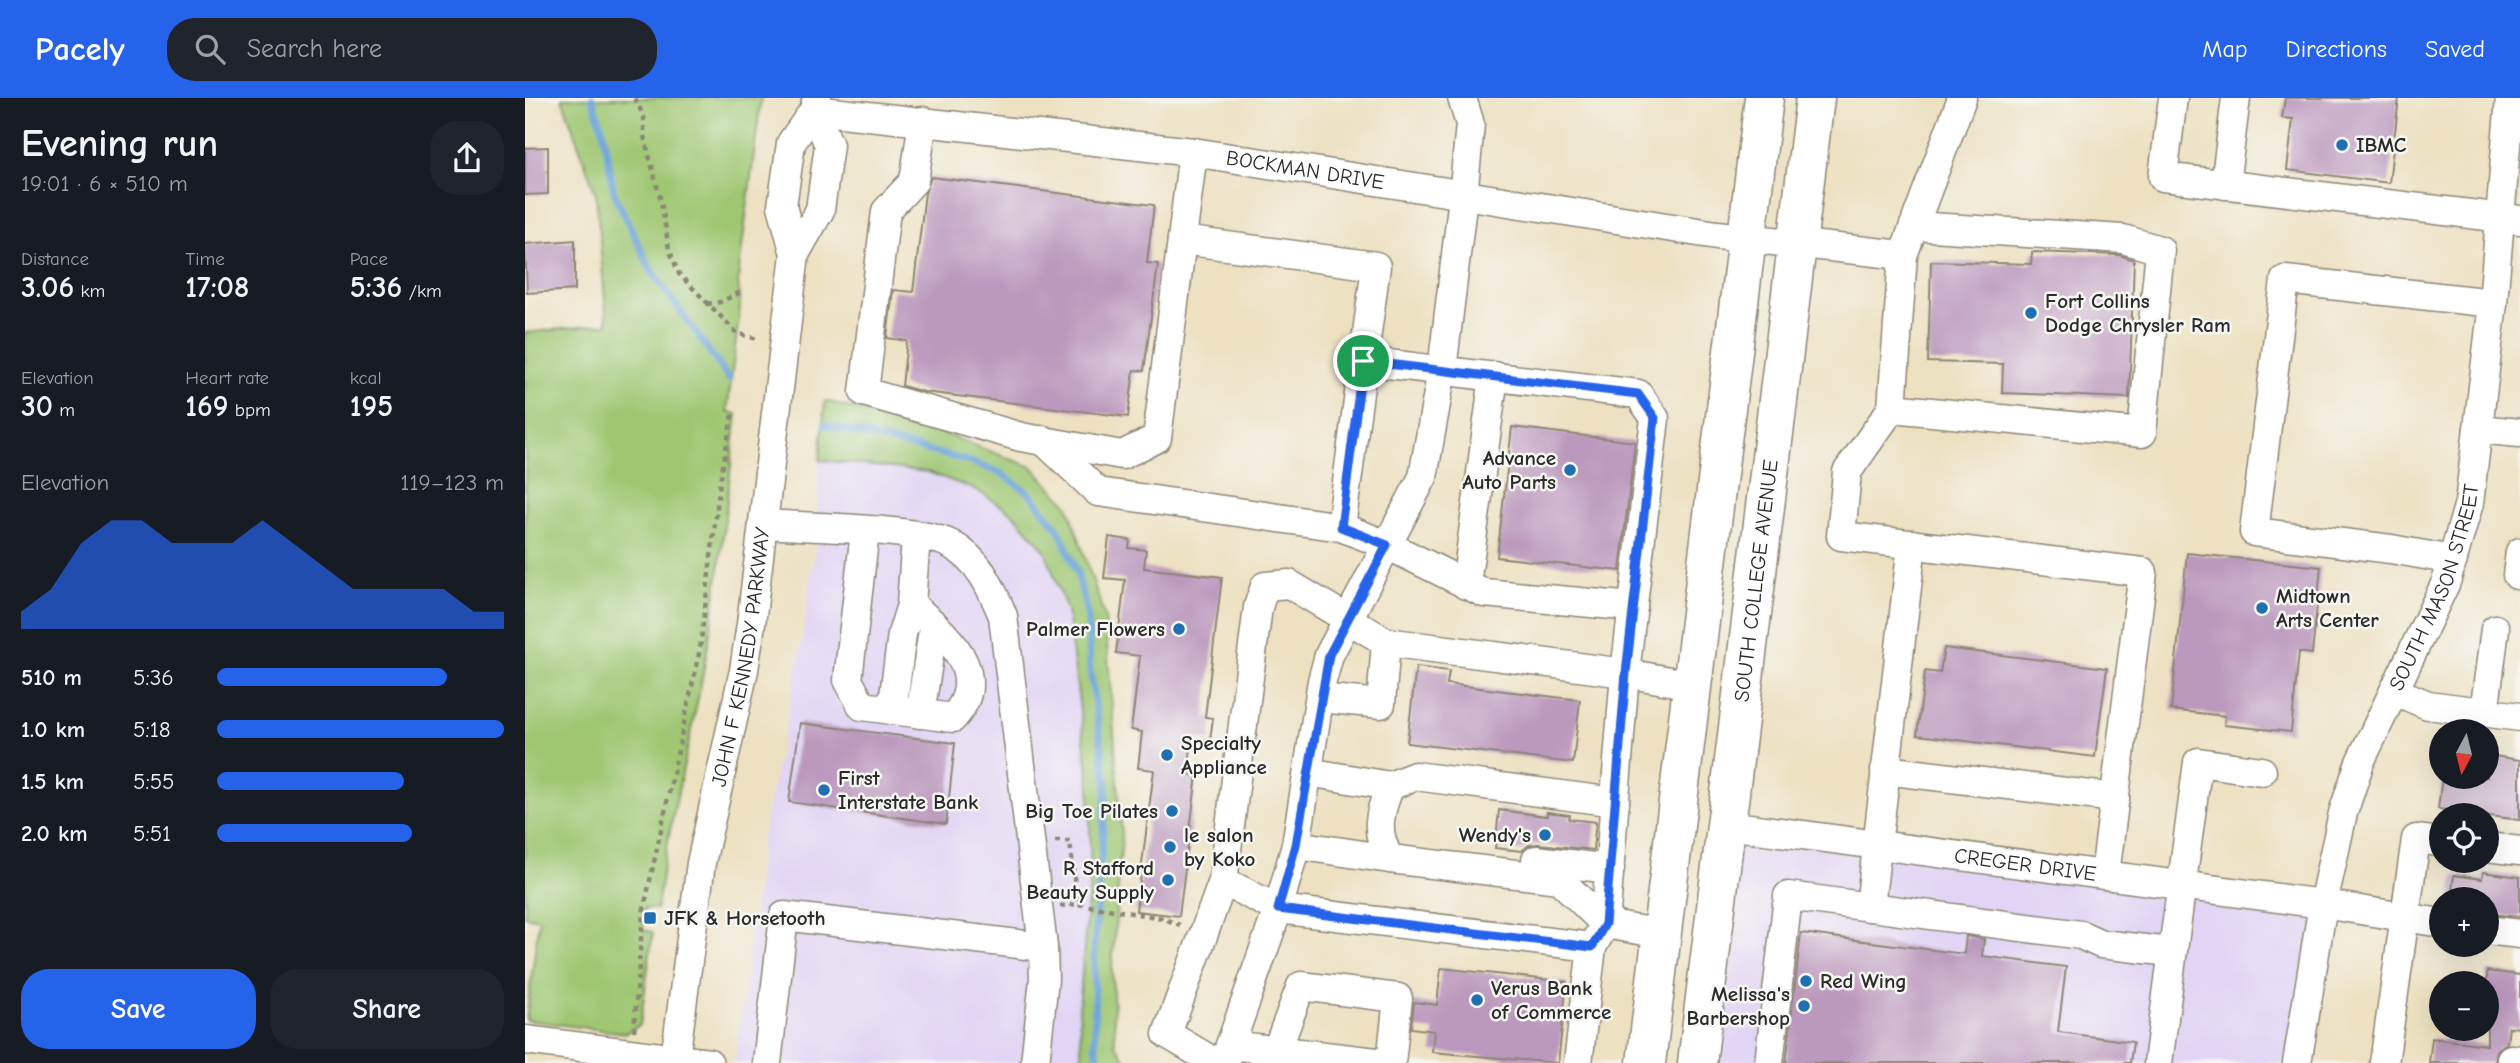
<!DOCTYPE html>
<meta charset="utf-8">
<style>
:root{--surface:#171b24;--page:#20242c;--text:#f1f3f6;--muted:#9ea1a6;--accent:#2563eb}
body{margin:0;font-family:"Comic Neue",sans-serif;background:var(--page);color:var(--text);height:100vh;display:flex;flex-direction:column;font-size:26px;white-space:nowrap}
*{box-sizing:border-box;margin:0}
p{font-size:23px;color:var(--muted)}
.icon{flex:none;width:38px;height:38px;fill:none;stroke:currentColor;stroke-width:2;stroke-linecap:round;stroke-linejoin:round}
.map{position:relative;flex:1;overflow:hidden}
.drawer{display:flex;flex-direction:column;background:var(--surface);width:525px}
.drawer>*{flex:none}
.needle{width:46px;rotate:187deg}
.controls{position:absolute;left:1904px;top:621px;display:grid;gap:14px}
.controls a{display:grid;place-items:center;width:70px;height:70px;border-radius:50%;background:var(--surface);box-shadow:0 7px 28px #0002;font-size:35px}
.pin{position:absolute;display:grid;place-items:center;width:60px;height:60px;color:#fff;margin:-30px;border:4px solid #fff;border-radius:50%;box-shadow:0 2px 7px #0007}
.round{display:grid;place-items:center;flex:none;width:74px;height:74px;border-radius:28px;background:var(--page)}
.headline{display:flex;align-items:center;justify-content:space-between;height:119px;padding:0 21px}
h1{font-size:38px;font-weight:800;line-height:52px}
.metrics{display:grid;grid-template-columns:repeat(3,1fr);gap:10px;height:119px;padding:7px 21px}
.metrics div{display:grid;align-content:center}
.metrics b{font-size:30px;font-weight:800}
.metrics small{font-size:19px;font-weight:400}
.metrics p{font-size:19px}
.chart{height:196px;padding:14px 21px}
.chart p{display:flex;justify-content:space-between}
.chart svg{width:100%;height:126px;margin-top:7px;fill:var(--accent);opacity:.7}
.action{display:flex;gap:14px;margin-top:auto;padding:14px 21px}
.action a{flex:1;height:80px;border-radius:28px;background:var(--accent);color:#fff;font-size:28px;font-weight:800;line-height:80px;text-align:center}
.action a+a{background:var(--page);color:var(--text)}
ul{padding:0 21px;list-style:none;font-size:23px}
li{display:grid;grid-template-columns:112px 84px 1fr;align-items:center;height:52px}
li i{height:18px;border-radius:9px;background:var(--accent)}
header{display:flex;align-items:center;gap:42px;box-sizing:border-box;height:98px;padding:0 35px;background:var(--accent);color:#fff}
header strong{font-size:33px}
nav{display:flex;gap:38px;margin-inline-start:auto;font-size:24px}
.search{width:490px;height:63px;background:var(--page);display:flex;align-items:center;gap:18px;box-sizing:border-box;padding:0 24px;border-radius:28px;color:var(--muted);font-size:26px}
main{display:flex;flex:1;min-height:0}
.map>svg:first-child{display:block}
</style>
<header>
<strong>Pacely</strong>
<div class="search"><svg class="icon" aria-label="search" viewBox="0 0 24 24"><circle cx="10" cy="10" r="6"/><path d="M15 15l6 6"/></svg>Search here</div>
<nav><a>Map</a><a>Directions</a><a>Saved</a></nav>
</header>
<main>
<section class="drawer">
<div class="headline"><div><h1>Evening run</h1><p>19:01 · 6 × 510 m</p></div><a class="round"><svg class="icon" aria-label="share" viewBox="0 0 24 24"><path d="M12 15V3M7 8l5-5 5 5M5 13v7h14v-7"/></svg></a></div>
<div class="metrics">
<div><p>Distance</p><b>3.06<small> km</small></b></div>
<div><p>Time</p><b>17:08</b></div>
<div><p>Pace</p><b>5:36<small> /km</small></b></div>
</div>
<div class="metrics">
<div><p>Elevation</p><b>30<small> m</small></b></div>
<div><p>Heart rate</p><b>169<small> bpm</small></b></div>
<div><p>kcal</p><b>195</b></div>
</div>
<div class="chart"><p><span>Elevation</span>119–123 m</p>
<svg viewBox="0 0 160 44" preserveAspectRatio="none"><path d="M0 44V38L10 30L20 14L30 6L40 6L50 14L60 14L70 14L80 6L90 14L100 22L110 30L120 30L130 30L140 30L150 38L160 38V44z"/></svg>
</div>
<ul>
<li><b>510 m</b>5:36<i style="width:80%"></i></li>
<li><b>1.0 km</b>5:18<i style="width:100%"></i></li>
<li><b>1.5 km</b>5:55<i style="width:65%"></i></li>
<li><b>2.0 km</b>5:51<i style="width:68%"></i></li>
</ul>
<div class="action"><a>Save</a><a>Share</a></div>
</section>
<div class="map">
<svg width="1995" height="965" viewBox="0 0 1995 965">
<rect width="100%" height="100%" fill="#f6f6f2"/>
<filter id="ink" filterUnits="userSpaceOnUse"><feTurbulence type="fractalNoise" baseFrequency=".0143" numOctaves="2"/><feDisplacementMap in="SourceGraphic" scale="14" xChannelSelector="R" yChannelSelector="G"/><feConvolveMatrix kernelMatrix="1 2 1 2 8 2 1 2 1" color-interpolation-filters="sRGB"/></filter>
<filter id="wash" filterUnits="userSpaceOnUse"><feTurbulence type="fractalNoise" baseFrequency=".00686" numOctaves="4" result="noise"/><feDisplacementMap in="SourceGraphic" scale="28" xChannelSelector="R" yChannelSelector="G"/><feGaussianBlur stdDeviation="1.57" result="paint"/><feColorMatrix in="noise" values="0 0 0 0 0 0 0 0 0 0 0 0 0 0 0 0 0 1.4 0 .05"/><feComposite in="paint" operator="in"/></filter>
<g filter="url(#wash)">
<rect width="100%" height="100%" fill="#ede1c2"/>
<path fill="#e1d4f4" d="M 295,362 L 403,374 L 451,392 L 489,416 L 520,452 L 542,513 L 565,688 L 565,779 L 554,910 L 557,965 L 210,965 L 237,740 L 274,562 L 291,444 Z
M 1202,727 L 1795,805 L 1772,965 L 1172,965 Z"/>
<path fill="#9fc772" stroke="#65794e" stroke-width="2" d="M 37,0 L 236,0 L 213,181 L 215,210 L 202,314 L 212,316 C 201,404 194,493 177,580 C 162,658 142,733 132,811 L 120,810 L 118,832 L 128,834 L 115,927 L 100,935 L 1,922 L 14,821 L 0,818 L 0,235 L 82,226 L 71,96 Z
M 300,303 L 409,332 L 507,369 L 543,407 L 580,520 L 597,737 L 587,870 L 590,946 L 603,965 L 557,965 L 554,910 L 565,779 L 565,688 L 542,513 L 520,452 L 489,416 L 451,392 L 403,374 L 295,362 Z"/>
<g fill="none" stroke-linecap="round" stroke-linejoin="round">
<path stroke="#68a1d7" stroke-width="7" d="M 67,0 L 78,32 L 89,95 L 126,172 L 204,281
M 300,327 L 440,362 L 476,375 L 504,395 L 533,430 L 552,473 L 563,520 L 565,572 L 582,686 L 569,848 L 570,946 L 575,965"/>
</g>
<g id="blocks">
<path fill="#bb98bd" d="M 1760,0 L 1874,0 L 1864,85 L 1762,72 L 1768,21 L 1757,20 Z
M 23,49 L 23,96 L 0,97 L 0,50 Z
M 406,79 L 629,107 L 622,165 L 633,166 L 619,273 L 609,272 L 603,319 L 399,294 L 377,288 L 382,243 L 362,240 L 368,192 L 388,194 L 400,95 Z
M 50,142 L 50,192 L 2,195 L 0,146 Z
M 1507,154 L 1595,157 L 1609,162 L 1604,300 L 1477,295 L 1478,266 L 1403,264 L 1406,163 L 1506,166 Z
M 987,329 L 1110,344 L 1095,473 L 972,459 Z
M 584,439 L 605,442 L 604,450 L 621,452 L 619,470 L 697,479 L 680,619 L 688,620 L 685,642 L 667,640 L 663,676 L 672,677 L 654,818 L 611,813 L 629,672 L 613,670 L 617,634 L 606,632 L 615,558 L 591,555 L 600,482 L 579,480 Z
M 1662,455 L 1796,469 L 1787,556 L 1774,554 L 1766,634 L 1699,627 L 1700,618 L 1646,612 Z
M 1419,550 L 1582,570 L 1570,659 L 1392,637 L 1400,573 L 1415,575 Z
M 891,569 L 924,573 L 922,586 L 1055,602 L 1048,665 L 882,645 Z
M 275,625 L 430,645 L 421,726 L 264,704 Z
M 1962,657 L 1995,662 L 1995,722 L 1913,711 L 1917,679 L 1962,679 Z
M 974,712 L 1022,718 L 1022,714 L 1045,717 L 1044,721 L 1071,724 L 1068,752 L 1013,746 L 1004,747 L 997,753 L 970,750 Z
M 1958,774 L 1995,779 L 1995,819 L 1962,816 L 1962,802 L 1926,802 L 1929,777 L 1957,781 Z
M 1276,835 L 1439,856 L 1441,838 L 1459,841 L 1457,858 L 1541,869 L 1533,934 L 1608,944 L 1605,965 L 1261,965 Z
M 916,870 L 1042,884 L 1033,965 L 907,954 L 909,933 L 886,930 L 889,904 L 912,907 Z
M 1962,873 L 1995,877 L 1995,930 L 1984,929 L 1982,945 L 1972,952 L 1970,965 L 1904,965 L 1907,940 L 1962,947 Z"/>
</g>
</g>
<g filter="url(#ink)">
<use href="#blocks" fill-opacity="0" stroke="#8c8676" stroke-width="2"/>
<g fill="none" stroke-linecap="round" stroke-linejoin="round">
<defs>
<g id="minor">
<path d="M 1437,0 L 1378,157 L 1367,310 L 1322,374 L 1316,438 L 1618,474 L 1580,777"/>
<path d="M 1648,0 L 1638,79 L 1995,122"/>
<path id="s1" d="M 289,12 L 668,54 L 1192,137 L 1378,157"/>
<path d="M 398,23 L 389,83 L 361,113 L 339,294 L 496,339 L 597,357 L 632,340 L 668,54"/>
<path d="M 1700,87 L 1711,0"/>
<path d="M 270,156 L 257,108 L 266,45 L 289,12 L 292,0"/>
<path d="M 1367,310 L 1617,335 L 1635,152 L 1598,141 L 1389,128"/>
<path d="M 1953,331 L 1995,335"/>
<path d="M 518,342 L 573,394 L 816,429 L 851,168 L 657,142"/>
<path d="M 238,426 C 278,429 394,430 425,446 C 454,461 466,489 478,518 L 518,849 L 519,881 L 510,965"/>
<path d="M 816,429 L 862,447 L 959,495 L 1108,509"/>
<path d="M 340,433 L 323,582 L 337,608 L 428,620 C 468,576 420,534 386,507"/>
<path d="M 1928,462 L 1866,451 L 1729,434 L 1760,182 L 1968,205"/>
<path d="M 1992,477 L 1995,454"/>
<path d="M 941,487 L 969,278"/>
<path d="M 1869,593 L 1903,607 L 1995,619"/>
<path d="M 795,600 L 856,606 L 861,544"/>
<path d="M 367,612 L 377,536 L 386,507 L 391,438"/>
<path d="M 1959,615 L 1970,531"/>
<path d="M 395,616 L 409,526"/>
<path d="M 1360,672 L 1590,700"/>
<path d="M 783,674 L 865,688"/>
<path id="s2" d="M 1202,727 L 1798,806 L 1916,825"/>
<path d="M 771,747 L 865,761"/>
<path d="M 1962,749 L 1995,753"/>
<path d="M 1011,762 L 1085,771"/>
<path d="M 698,783 L 753,811 L 1067,849"/>
<path d="M 1345,809 L 1387,446"/>
<path d="M 1962,832 L 1995,836"/>
<path d="M 1137,836 L 1080,826 L 1100,575 L 1167,587"/>
<path d="M 0,942 L 184,965"/>
<path d="M 705,947 L 860,965"/>
<path d="M 1986,961 L 1995,962"/>
<path id="s3" d="M 153,965 L 150,961 L 176,765 L 219,572 L 226,526 L 270,156 L 295,112 L 304,47 L 289,12"/>
<path d="M 242,965 L 259,818 L 518,849"/>
<path d="M 691,965 L 642,936 L 698,783 L 733,509 L 740,488 L 764,486 L 861,544 L 1100,575 L 1130,320 L 1113,296 L 838,263"/>
<path d="M 699,965 L 753,811 L 771,747 L 797,583 L 804,557 L 898,379 L 917,272 L 938,99 L 945,26 L 937,0"/>
<path d="M 747,965 L 776,888 L 873,900 L 866,965"/>
<path d="M 1053,965 L 1067,849 L 1080,826 L 1034,781 L 865,761 C 849,735 854,715 865,688 L 890,678 L 1090,704"/>
<path d="M 1244,965 L 1263,798 L 1556,837 L 1576,846 L 1646,854"/>
<path d="M 1633,965 L 1673,664 L 1737,673"/>
<path id="s4" d="M 1772,965 L 1798,806 L 1818,715 L 1835,664 L 1921,484 L 1944,405 L 1968,205 L 1985,0"/>
<path d="M 1859,965 L 1891,741 L 1916,744"/>
</g>
<g id="highway">
<path d="M 1121,965 L 1239,0"/>
<path id="s5" d="M 1172,965 L 1290,0"/>
</g>
</defs>
<use href="#minor" stroke="#8c8676" stroke-width="31"/>
<use href="#highway" stroke="#8c8676" stroke-width="41"/>
<path stroke="#8c8676" stroke-width="4.5" stroke-dasharray="5 5" stroke-linecap="butt" d="M 110,0 L 119,19 L 119,38 L 136,103 L 144,151 L 154,176 L 212,235 L 235,242
M 182,206 L 195,204 L 216,194
M 530,743 L 545,743 L 552,806 L 637,820 L 655,827
M 535,808 L 552,806
M 109,933 L 118,815 L 175,551 L 195,384 L 208,313"/>
<use href="#minor" stroke="#fff" stroke-width="28"/>
<use href="#highway" stroke="#fff" stroke-width="38"/>
</g>
</g>
<g fill="none" stroke-linecap="round" stroke-linejoin="round" filter="url(#ink)">
<defs>
<path id="route" d="M 838,263 L 1113,296 L 1130,320 L 1101,575 L 1080,826 L 1067,849 L 753,811 L 771,747 L 804,557 L 862,447 L 816,429 Z"/>
</defs>
<use href="#route" stroke="#fff" stroke-width="14"/>
<use href="#route" stroke="#2563eb" stroke-width="9"/>
</g>
<g fill="#1f6fb2" stroke="#f6f6f2" stroke-width="2.5">
<circle cx="1817" cy="47" r="7"/>
<circle cx="1506" cy="215" r="7"/>
<circle cx="1045" cy="372" r="7"/>
<circle cx="1737" cy="510" r="7"/>
<circle cx="654" cy="531" r="7"/>
<circle cx="642" cy="657" r="7"/>
<circle cx="299" cy="692" r="7"/>
<circle cx="647" cy="713" r="7"/>
<circle cx="1020" cy="737" r="7"/>
<circle cx="645" cy="749" r="7"/>
<circle cx="643" cy="782" r="7"/>
<rect x="118" y="813" width="14" height="14" rx="3.5"/>
<circle cx="1281" cy="883" r="7"/>
<circle cx="952" cy="902" r="7"/>
<circle cx="1279" cy="908" r="7"/>
</g>
<g text-anchor="middle" dominant-baseline="central" stroke-width="5" stroke-linejoin="round" paint-order="stroke">
<g font-size="21" font-weight="bold" fill="#2b2b2b" stroke="#f6f6f2" text-anchor="start">
<text x="1831" y="47">IBMC</text>
<text x="1520" y="203">Fort Collins<tspan x="1520" dy="24">Dodge Chrysler Ram</tspan></text>
<text x="1031" y="360" text-anchor="end">Advance<tspan x="1031" dy="24">Auto Parts</tspan></text>
<text x="1751" y="498">Midtown<tspan x="1751" dy="24">Arts Center</tspan></text>
<text x="640" y="531" text-anchor="end">Palmer Flowers</text>
<text x="656" y="645">Specialty<tspan x="656" dy="24">Appliance</tspan></text>
<text x="313" y="680">First<tspan x="313" dy="24">Interstate Bank</tspan></text>
<text x="633" y="713" text-anchor="end">Big Toe Pilates</text>
<text x="659" y="737">le salon<tspan x="659" dy="24">by Koko</tspan></text>
<text x="1006" y="737" text-anchor="end">Wendy's</text>
<text x="629" y="770" text-anchor="end">R Stafford<tspan x="629" dy="24">Beauty Supply</tspan></text>
<text x="139" y="820">JFK &amp; Horsetooth</text>
<text x="1295" y="883">Red Wing</text>
<text x="966" y="890">Verus Bank<tspan x="966" dy="24">of Commerce</tspan></text>
<text x="1265" y="896" text-anchor="end">Melissa's<tspan x="1265" dy="24">Barbershop</tspan></text>
</g>
<g font-size="21" fill="#2b2b2b" stroke="#f6f6f2">
<text stroke="none"><textPath href="#s1" startOffset="495">BOCKMAN DRIVE</textPath></text>
<text stroke="none"><textPath href="#s5" startOffset="486">SOUTH COLLEGE AVENUE</textPath></text>
<text stroke="none"><textPath href="#s4" startOffset="499">SOUTH MASON STREET</textPath></text>
<text stroke="none"><textPath href="#s3" startOffset="413">JOHN F KENNEDY PARKWAY</textPath></text>
<text stroke="none"><textPath href="#s2" startOffset="301">CREGER DRIVE</textPath></text>
</g>
</g>
</svg>
<div class="controls">
<a><svg class="needle" viewBox="-14 -14 28 28"><path d="M0-13l5 13h-10z" fill="#e53935"/><path d="M0 13l5-13h-10z" fill="#9ea1a6"/></svg></a>
<a><svg class="icon" aria-label="locate" viewBox="0 0 24 24"><circle cx="12" cy="12" r="6"/><path d="M12 2v4M12 18v4M2 12h4M18 12h4"/></svg></a>
<a>+</a>
<a>−</a>
</div>
<div class="pin" style="left:838px;top:263px;background:#1e9e55"><svg class="icon" aria-label="arrive" viewBox="0 0 24 24"><path d="M6 21V4h12l-3 4 3 4H6"/></svg></div>
</div>
</main>
